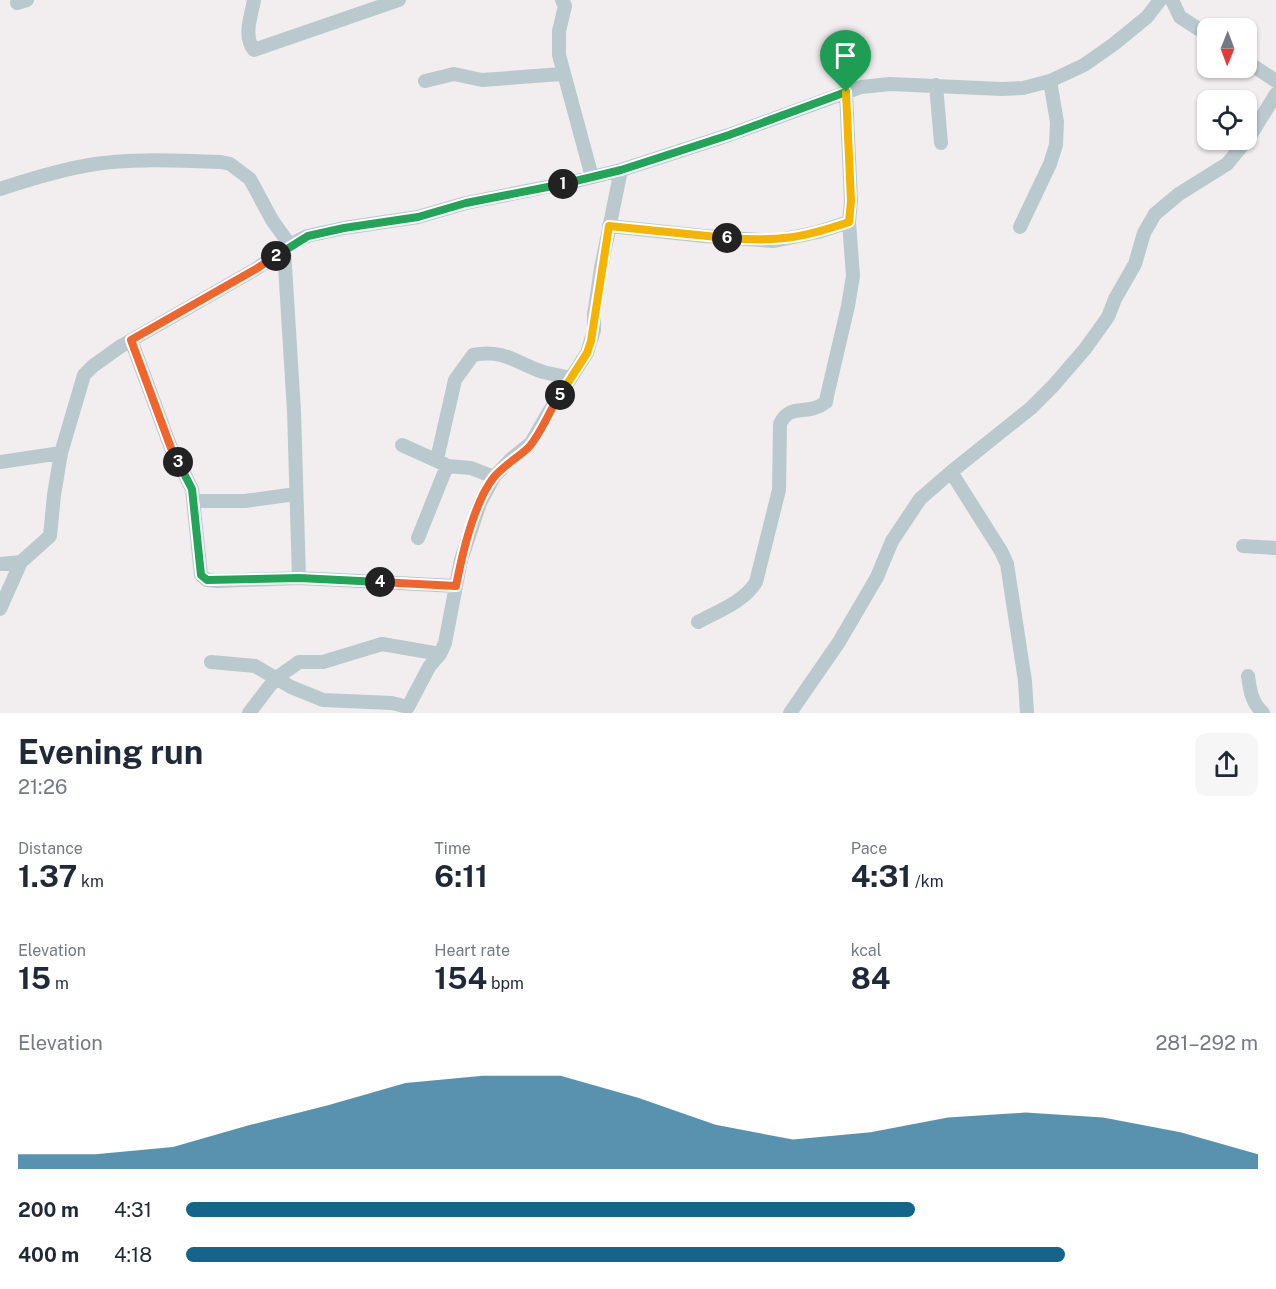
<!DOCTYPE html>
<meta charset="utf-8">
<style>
:root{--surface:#fff;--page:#f6f6f7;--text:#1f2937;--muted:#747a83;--accent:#13658c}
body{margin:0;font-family:"Public Sans",sans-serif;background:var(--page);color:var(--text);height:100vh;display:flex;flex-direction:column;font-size:22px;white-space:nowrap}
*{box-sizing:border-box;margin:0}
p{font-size:20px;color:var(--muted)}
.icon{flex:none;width:33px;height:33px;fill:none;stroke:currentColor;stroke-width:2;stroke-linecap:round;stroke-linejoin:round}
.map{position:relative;height:713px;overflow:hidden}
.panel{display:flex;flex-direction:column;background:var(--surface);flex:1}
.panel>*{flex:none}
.needle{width:39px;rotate:181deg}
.tools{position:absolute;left:1197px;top:18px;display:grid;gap:12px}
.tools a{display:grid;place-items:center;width:60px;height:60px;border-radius:12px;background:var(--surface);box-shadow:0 2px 4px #0004;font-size:30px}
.pin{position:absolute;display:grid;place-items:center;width:51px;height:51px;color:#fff;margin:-62px -26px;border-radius:50% 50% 50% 0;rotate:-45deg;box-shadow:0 0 6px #0007}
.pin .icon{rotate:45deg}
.km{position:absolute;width:30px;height:30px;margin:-15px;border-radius:50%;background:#222;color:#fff;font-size:16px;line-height:30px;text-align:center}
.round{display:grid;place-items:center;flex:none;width:63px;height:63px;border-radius:12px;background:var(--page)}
.head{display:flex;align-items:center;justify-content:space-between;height:102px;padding:0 18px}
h1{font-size:33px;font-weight:700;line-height:45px}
.figures{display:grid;grid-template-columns:repeat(3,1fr);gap:9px;height:102px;padding:6px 18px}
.figures div{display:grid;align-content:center}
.figures b{font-size:30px;font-weight:700}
.figures small{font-size:16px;font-weight:400}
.figures p{font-size:16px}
.chart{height:168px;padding:12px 18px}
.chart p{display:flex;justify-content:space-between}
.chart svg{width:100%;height:108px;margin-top:6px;fill:var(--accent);opacity:.7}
ul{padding:0 18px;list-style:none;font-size:20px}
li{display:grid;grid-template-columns:96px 72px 1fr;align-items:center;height:45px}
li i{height:15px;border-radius:8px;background:var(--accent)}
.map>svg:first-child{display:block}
</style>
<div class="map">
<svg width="1276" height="713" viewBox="0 0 1276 713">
<rect width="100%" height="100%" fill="#f2eeef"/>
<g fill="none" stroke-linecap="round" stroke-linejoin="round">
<path stroke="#b9c9cd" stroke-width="14" d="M 254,0 C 251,17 243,36 254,50 L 399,0
M 562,0 L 565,6 L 559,31 L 559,55 L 592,177
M 1172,0 L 1180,17 L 1208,35
M 17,3 L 27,0
M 1246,61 L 1276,81
M 425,81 L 454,74 L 482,80 L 562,74
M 936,85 L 941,143
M 0,189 C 30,179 63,169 95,164 C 136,158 179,161 221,162 L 230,164 L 250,179 L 272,220 L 290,245
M 609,226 L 704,236 L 774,241 L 818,232 L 849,222
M 1020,227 L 1050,164 L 1056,145 L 1057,122 L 1050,81
M 284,250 L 294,411 L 299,578 L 456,586
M 131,340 L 171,448 L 192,489 L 201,575 L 207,580 L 217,581 L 299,578
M 402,445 L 444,464
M 437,459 L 455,380 L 473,355 C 505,349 516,363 543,372 C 552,374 562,376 571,378
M 0,462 L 61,453
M 951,472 L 1001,551 L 1007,564 L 1025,681 L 1027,713
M 194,501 L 245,501 L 296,494
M 418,538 L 447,466 L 471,468 L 494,477
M 1243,546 L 1276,548
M 0,564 L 21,562 L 50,536 L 54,495 L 61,453 L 84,375 L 93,366 L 121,346 L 256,269 L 290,245 L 307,236 L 344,228 L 418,217 L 466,203 L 572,182 L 621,170 L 729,135 L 861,87 L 890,84 L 1002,89 L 1023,88 L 1050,81 L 1084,65 L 1114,44 L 1147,17 L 1160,0
M 0,609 L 21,562
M 698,622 C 718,611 744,602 756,582 L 779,490 L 780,424 C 790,402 807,417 826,402 L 827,396 L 848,306 L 853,276 L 849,222 L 851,201 L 846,92
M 211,662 L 255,666 L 291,687 L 323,700 L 392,703 L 408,707 L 429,667 L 440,654 L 445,643 L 461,560 L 480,503 L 494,477 L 510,460 L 531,443 L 547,415 L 587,353 L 594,330 L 594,315 L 601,268 L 621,170
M 1248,676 C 1250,691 1252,703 1263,713
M 249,713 L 275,679 L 299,662 L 323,662 L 382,644 L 440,654
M 790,713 L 839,642 L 877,577 L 892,541 L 920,499 L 951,472 L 1031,408 L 1053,386 L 1085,349 L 1108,317 L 1115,299 L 1135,264 L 1144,233 L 1155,214 L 1179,194 L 1227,164 L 1250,136 L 1276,94"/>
</g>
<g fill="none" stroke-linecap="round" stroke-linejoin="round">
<defs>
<path id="split-1" d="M 563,184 L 621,170 L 729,135 L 846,92"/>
<path id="split-2" d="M 276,256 L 308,236 L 344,228 L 418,217 L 466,203 L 563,184"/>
<path id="split-3" d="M 178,462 L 171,448 L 131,340 L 256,269 L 276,256"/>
<path id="split-4" d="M 178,462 L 192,489 L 201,575 L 207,580 L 299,578 L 380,582"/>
<path id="split-5" d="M 380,582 L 456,586 C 462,555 474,502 494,477 C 504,465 519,457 529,447 C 542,432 549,411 560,395"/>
<path id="split-6" d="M 560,395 L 587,353 L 591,341 L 609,226 L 727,238"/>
<path id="split-7" d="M 727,238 C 777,242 802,238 849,222 L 851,201 L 846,92"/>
</defs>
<use href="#split-1" stroke="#fff" stroke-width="12"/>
<use href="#split-2" stroke="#fff" stroke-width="12"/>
<use href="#split-3" stroke="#fff" stroke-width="12"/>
<use href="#split-4" stroke="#fff" stroke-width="12"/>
<use href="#split-5" stroke="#fff" stroke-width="12"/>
<use href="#split-6" stroke="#fff" stroke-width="12"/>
<use href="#split-7" stroke="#fff" stroke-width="12"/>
<use href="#split-1" stroke="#22a559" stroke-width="8"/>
<use href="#split-2" stroke="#22a559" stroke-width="8"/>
<use href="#split-3" stroke="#f0652b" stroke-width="8"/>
<use href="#split-4" stroke="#22a559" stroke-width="8"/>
<use href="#split-5" stroke="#f0652b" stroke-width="8"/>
<use href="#split-6" stroke="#f5b400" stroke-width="8"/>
<use href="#split-7" stroke="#f5b400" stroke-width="8"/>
</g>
</svg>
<div class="tools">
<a><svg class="needle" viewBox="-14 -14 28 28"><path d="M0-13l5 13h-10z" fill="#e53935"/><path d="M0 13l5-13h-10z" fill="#747a83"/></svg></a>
<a><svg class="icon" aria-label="locate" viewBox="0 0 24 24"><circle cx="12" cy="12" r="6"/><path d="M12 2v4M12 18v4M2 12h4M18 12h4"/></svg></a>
</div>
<div class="pin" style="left:846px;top:92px;background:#1e9e55"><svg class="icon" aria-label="arrive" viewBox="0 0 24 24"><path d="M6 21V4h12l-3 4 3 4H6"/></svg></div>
<b class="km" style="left:563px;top:184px">1</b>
<b class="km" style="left:276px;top:256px">2</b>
<b class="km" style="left:178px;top:462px">3</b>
<b class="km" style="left:380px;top:582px">4</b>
<b class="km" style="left:560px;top:395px">5</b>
<b class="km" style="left:727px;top:238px">6</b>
</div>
<section class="panel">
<div class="head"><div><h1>Evening run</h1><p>21:26</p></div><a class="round"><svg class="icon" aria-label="share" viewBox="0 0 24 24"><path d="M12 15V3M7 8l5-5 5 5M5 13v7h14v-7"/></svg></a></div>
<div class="figures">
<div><p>Distance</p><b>1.37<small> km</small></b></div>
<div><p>Time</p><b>6:11</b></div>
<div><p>Pace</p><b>4:31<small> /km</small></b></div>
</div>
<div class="figures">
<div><p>Elevation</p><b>15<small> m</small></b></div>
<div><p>Heart rate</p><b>154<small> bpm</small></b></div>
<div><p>kcal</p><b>84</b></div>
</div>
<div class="chart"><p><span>Elevation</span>281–292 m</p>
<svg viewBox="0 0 160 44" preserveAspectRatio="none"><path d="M0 44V38L10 38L20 35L30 26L40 18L50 9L60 6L70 6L80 15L90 26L100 32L110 29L120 23L130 21L140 23L150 29L160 38V44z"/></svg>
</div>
<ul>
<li><b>200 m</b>4:31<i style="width:68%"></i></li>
<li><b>400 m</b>4:18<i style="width:82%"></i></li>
</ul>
</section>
